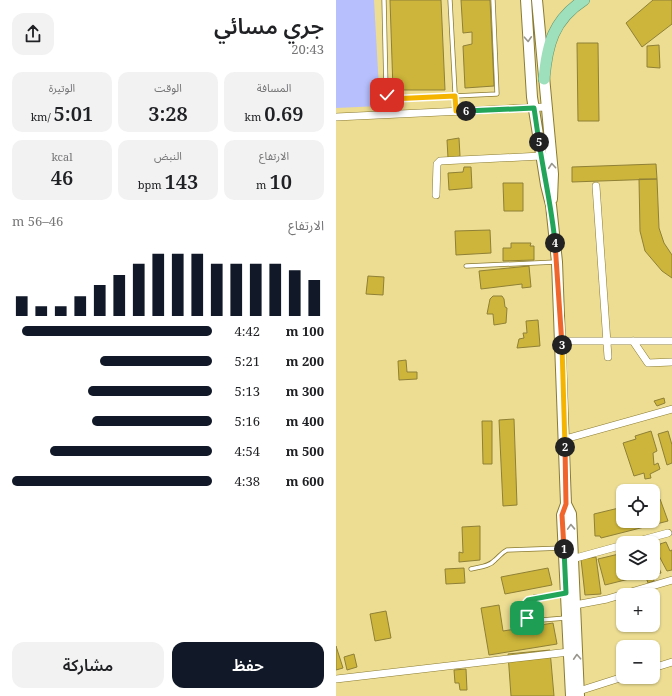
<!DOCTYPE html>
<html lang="ar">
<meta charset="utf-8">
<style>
:root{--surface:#fff;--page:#f2f2f2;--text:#202124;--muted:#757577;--accent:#111827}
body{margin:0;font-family:"Noto Serif","Noto Sans Arabic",serif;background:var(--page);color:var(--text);direction:rtl;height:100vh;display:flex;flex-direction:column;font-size:15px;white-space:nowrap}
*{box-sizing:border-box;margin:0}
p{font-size:13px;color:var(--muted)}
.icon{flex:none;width:22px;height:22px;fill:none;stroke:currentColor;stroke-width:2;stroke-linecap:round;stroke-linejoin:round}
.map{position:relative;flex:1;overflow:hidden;direction:ltr}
.details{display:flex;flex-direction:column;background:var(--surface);width:336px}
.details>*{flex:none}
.controls{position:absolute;left:280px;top:484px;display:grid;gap:8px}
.controls a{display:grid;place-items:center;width:44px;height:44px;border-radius:8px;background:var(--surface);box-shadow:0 1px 3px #0004;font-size:20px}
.pin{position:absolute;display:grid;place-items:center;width:34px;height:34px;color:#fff;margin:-17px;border-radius:8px;box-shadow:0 2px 6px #0006}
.km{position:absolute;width:20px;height:20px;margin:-10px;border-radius:50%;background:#222;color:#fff;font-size:11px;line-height:20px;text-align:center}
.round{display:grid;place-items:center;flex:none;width:42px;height:42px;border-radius:12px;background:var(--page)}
.head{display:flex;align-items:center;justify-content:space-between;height:68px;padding:0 12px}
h1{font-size:22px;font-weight:600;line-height:30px}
.stats{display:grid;grid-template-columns:repeat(3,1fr);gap:6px;height:68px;padding:4px 12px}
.stats div{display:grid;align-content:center;border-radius:10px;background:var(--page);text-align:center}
.stats b{font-size:20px;font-weight:600}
.stats small{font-size:11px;font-weight:400}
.stats p{font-size:11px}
.chart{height:112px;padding:8px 12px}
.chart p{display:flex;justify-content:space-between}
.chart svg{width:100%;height:72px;margin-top:4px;stroke:var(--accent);stroke-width:6}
.cta{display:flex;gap:8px;margin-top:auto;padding:8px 12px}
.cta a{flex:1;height:46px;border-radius:12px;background:var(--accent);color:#fff;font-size:16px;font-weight:600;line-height:46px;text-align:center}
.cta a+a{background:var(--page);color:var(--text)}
ul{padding:0 12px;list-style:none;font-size:13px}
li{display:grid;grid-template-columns:64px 48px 1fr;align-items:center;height:30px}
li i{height:10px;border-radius:5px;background:var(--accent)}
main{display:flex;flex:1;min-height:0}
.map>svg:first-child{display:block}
</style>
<main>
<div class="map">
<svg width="336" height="696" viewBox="0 0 336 696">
<rect width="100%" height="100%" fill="#ecdd92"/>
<path fill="#b7bffd" d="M 0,0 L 38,0 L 44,106 L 0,108 Z"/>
<path fill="#ccb53a" stroke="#8f8036" d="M 54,0 L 105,0 L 109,90 L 57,90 Z
M 125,0 L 154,0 L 158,86 L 129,88 L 127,46 L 136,44 L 136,32 L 127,33 Z
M 317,0 L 336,0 L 336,24 L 306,47 L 290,23 Z
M 241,43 L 262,43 L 263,121 L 242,121 Z
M 323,45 L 324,68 L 311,67 L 311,46 Z
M 123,138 L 124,156 L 112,158 L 111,140 Z
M 320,164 L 321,179 L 236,182 L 236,167 Z
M 128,167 L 135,167 L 136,188 L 113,190 L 112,173 L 127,172 Z
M 303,179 L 321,179 L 323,228 L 328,243 L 336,255 L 336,278 L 326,271 L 309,251 L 304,231 Z
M 167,183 L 187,183 L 187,211 L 168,211 Z
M 154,230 L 155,253 L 120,255 L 119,231 Z
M 175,243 L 195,243 L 194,246 L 198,246 L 198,260 L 167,261 L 167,248 L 175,248 Z
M 193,266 L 195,287 L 186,288 L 186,284 L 145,289 L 143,271 Z
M 32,276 L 48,277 L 47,295 L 30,294 Z
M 157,296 L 166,296 L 168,299 L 169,307 L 171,308 L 170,323 L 158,325 L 157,314 L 151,314 L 154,299 Z
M 202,320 L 204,346 L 181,348 L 183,339 L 188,338 L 187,333 L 191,333 L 190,321 Z
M 70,360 L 71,372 L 81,372 L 81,379 L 63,380 L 62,361 Z
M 328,398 L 329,403 L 321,406 L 318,401 Z
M 178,419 L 181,505 L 167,506 L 163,420 Z
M 146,421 L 156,421 L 156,464 L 147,464 Z
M 315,431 L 321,451 L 317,453 L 318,465 L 322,463 L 324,469 L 314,474 L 315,478 L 309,479 L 308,473 L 298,476 L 287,443 L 300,439 L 299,436 Z
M 332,431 L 336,445 L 336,463 L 331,465 L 322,434 Z
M 324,499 L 332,521 L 265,538 L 264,536 L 259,536 L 258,514 L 287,507 L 287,521 L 317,521 L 317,500 Z
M 144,526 L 144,560 L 123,562 L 123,552 L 127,553 L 126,527 Z
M 330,542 L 334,551 L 336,550 L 336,570 L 331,571 L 322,554 L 324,544 Z
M 317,551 L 322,559 L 320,561 L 325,573 L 318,575 L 318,581 L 312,583 L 311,580 L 302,574 L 317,573 Z
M 287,553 L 287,573 L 296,573 L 297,578 L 269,585 L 262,559 Z
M 260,557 L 265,594 L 249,595 L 245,559 Z
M 128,568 L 129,583 L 110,584 L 109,569 Z
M 212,568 L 216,585 L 169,594 L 165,577 Z
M 163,605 L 167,631 L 217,623 L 221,644 L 153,655 L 145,608 Z
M 50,611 L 55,638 L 39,641 L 34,614 Z
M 0,646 L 7,668 L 0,670 Z
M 214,650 L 218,696 L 175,696 L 172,654 Z
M 18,654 L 21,667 L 11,670 L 8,657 Z
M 130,669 L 131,690 L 124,690 L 123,683 L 119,683 L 118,670 Z"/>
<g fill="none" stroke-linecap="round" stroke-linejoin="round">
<defs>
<path id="service" d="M 48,0 L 50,90 L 54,99 L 161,94 L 157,0
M 114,0 L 120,111
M 130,266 L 220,262
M 135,569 C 143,567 153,567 159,560 C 164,556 165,553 171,550 L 227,548
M 229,594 L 198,597 L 190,602 L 191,618 L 193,621 L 230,618"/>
<path id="minor" d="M 0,117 L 210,107
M 260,186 L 272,357
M 100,195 L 101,164 L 104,161 L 205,156
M 225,341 L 336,341
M 297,341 L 312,363 L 336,362
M 229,439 L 336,409
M 295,543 L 332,533
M 236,559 L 287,545
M 239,605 L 271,599 L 336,580
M 317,668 L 336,662
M 0,679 L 233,652
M 243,691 L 287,677"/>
<path id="secondary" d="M 190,0 L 196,97 L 210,185 L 215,205 L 221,262 L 230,504 L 226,515 L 235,696
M 201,0 L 217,174 L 216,199
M 230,504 L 235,514 L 243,696"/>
<path id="trunk" d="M 208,79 C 211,45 217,20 248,0"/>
</defs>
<use href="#service" stroke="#8a7b31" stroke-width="5"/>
<use href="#minor" stroke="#8a7b31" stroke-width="8"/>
<use href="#secondary" stroke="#8a7b31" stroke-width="12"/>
<use href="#trunk" stroke="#61946f" stroke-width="12"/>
<use href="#service" stroke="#fff" stroke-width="3.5"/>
<use href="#minor" stroke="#fff" stroke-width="7"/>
<use href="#secondary" stroke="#fff" stroke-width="10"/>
<use href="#trunk" stroke="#9fe0bc" stroke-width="11"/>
</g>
<defs><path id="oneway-chevron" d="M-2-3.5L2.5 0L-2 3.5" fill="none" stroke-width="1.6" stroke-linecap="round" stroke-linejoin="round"/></defs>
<g stroke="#98968c">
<use href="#oneway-chevron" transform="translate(192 39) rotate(87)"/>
<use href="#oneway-chevron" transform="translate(216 166) rotate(-95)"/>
<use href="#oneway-chevron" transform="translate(235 527) rotate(-92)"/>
<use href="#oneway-chevron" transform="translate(241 657) rotate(-93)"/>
</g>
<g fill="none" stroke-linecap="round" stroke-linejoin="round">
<defs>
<path id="split-1" d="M 191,618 L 190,602 L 192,600 L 230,593 L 228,549"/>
<path id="split-2" d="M 228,549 L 226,515 L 230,504 L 229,447"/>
<path id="split-3" d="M 226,345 L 229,447"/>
<path id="split-4" d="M 219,243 L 226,345"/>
<path id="split-5" d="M 203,142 C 208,176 216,209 219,243"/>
<path id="split-6" d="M 130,111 L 198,108 L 203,142"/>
<path id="split-7" d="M 51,95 L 54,99 L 119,96 L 120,111 L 130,111"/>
</defs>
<use href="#split-1" stroke="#fff" stroke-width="8"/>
<use href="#split-2" stroke="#fff" stroke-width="8"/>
<use href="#split-3" stroke="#fff" stroke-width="8"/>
<use href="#split-4" stroke="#fff" stroke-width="8"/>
<use href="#split-5" stroke="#fff" stroke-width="8"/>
<use href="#split-6" stroke="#fff" stroke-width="8"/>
<use href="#split-7" stroke="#fff" stroke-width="8"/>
<use href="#split-1" stroke="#22a559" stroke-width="5"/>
<use href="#split-2" stroke="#f0652b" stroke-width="5"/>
<use href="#split-3" stroke="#f5b400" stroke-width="5"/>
<use href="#split-4" stroke="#f0652b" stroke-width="5"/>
<use href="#split-5" stroke="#22a559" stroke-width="5"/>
<use href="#split-6" stroke="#22a559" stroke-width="5"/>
<use href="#split-7" stroke="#f5b400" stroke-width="5"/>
</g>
</svg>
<div class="controls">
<a><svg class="icon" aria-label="locate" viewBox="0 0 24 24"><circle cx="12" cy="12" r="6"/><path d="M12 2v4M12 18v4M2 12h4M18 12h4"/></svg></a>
<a><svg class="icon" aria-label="layers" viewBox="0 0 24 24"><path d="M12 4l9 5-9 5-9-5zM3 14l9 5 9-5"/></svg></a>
<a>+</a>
<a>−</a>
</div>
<div class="pin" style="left:191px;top:618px;background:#1e9e55"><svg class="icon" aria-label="arrive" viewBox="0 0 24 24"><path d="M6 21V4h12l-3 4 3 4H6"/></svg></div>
<div class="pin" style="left:51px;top:95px;background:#d93025"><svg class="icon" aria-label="check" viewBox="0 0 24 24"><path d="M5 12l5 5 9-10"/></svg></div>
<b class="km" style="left:228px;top:549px">1</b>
<b class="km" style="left:229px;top:447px">2</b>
<b class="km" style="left:226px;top:345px">3</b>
<b class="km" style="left:219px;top:243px">4</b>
<b class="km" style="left:203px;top:142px">5</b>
<b class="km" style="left:130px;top:111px">6</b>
</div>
<section class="details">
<div class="head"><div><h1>جري مسائي</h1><p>20:43</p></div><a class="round"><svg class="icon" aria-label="share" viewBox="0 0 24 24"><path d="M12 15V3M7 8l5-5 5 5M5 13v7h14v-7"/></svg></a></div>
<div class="stats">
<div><p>المسافة</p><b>0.69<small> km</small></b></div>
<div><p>الوقت</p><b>3:28</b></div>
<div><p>الوتيرة</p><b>5:01<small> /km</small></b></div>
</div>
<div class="stats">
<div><p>الارتفاع</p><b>10<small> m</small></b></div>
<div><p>النبض</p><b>143<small> bpm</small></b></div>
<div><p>kcal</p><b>46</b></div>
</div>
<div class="chart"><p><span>الارتفاع</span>46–56 m</p>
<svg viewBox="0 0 160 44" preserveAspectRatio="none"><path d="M5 44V32M15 44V38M25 44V38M35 44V32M45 44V25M55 44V19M65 44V12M75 44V6M85 44V6M95 44V6M105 44V12M115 44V12M125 44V12M135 44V12M145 44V16M155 44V22"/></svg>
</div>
<ul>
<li><b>100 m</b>4:42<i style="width:95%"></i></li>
<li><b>200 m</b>5:21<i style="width:56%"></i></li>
<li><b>300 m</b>5:13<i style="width:62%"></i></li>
<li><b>400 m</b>5:16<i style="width:60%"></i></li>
<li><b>500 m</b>4:54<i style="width:81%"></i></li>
<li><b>600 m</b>4:38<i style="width:100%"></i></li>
</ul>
<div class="cta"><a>حفظ</a><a>مشاركة</a></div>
</section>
</main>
